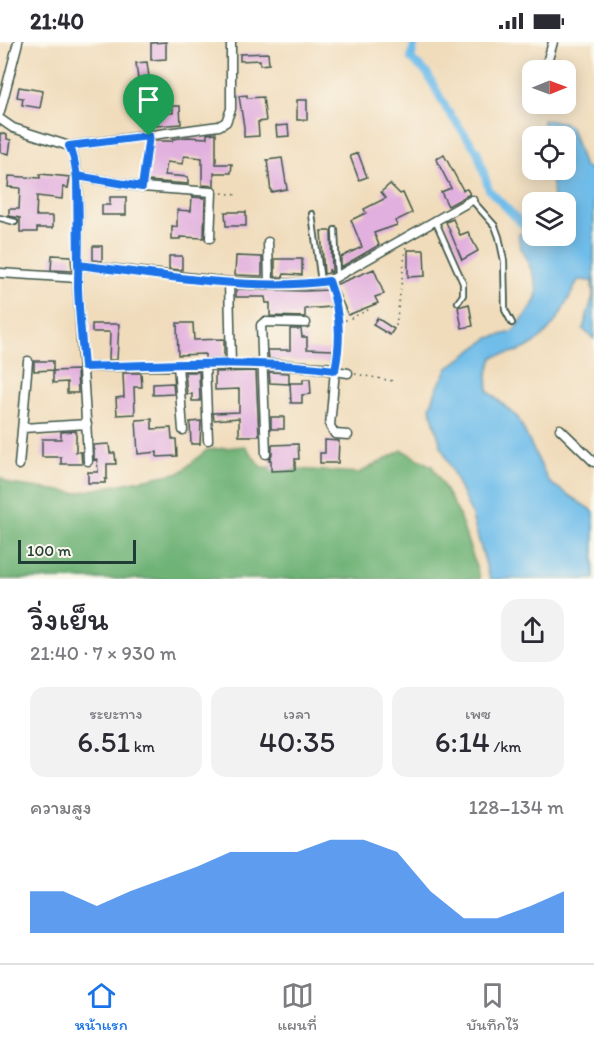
<!DOCTYPE html>
<html lang="th">
<meta charset="utf-8">
<style>
:root{--surface:#fff;--page:#f2f2f3;--text:#2b2b33;--muted:#7c7c81;--line:#e1e1e2;--accent:#1a73e8}
body{margin:0;font-family:Itim,"Playpen Sans Thai",sans-serif;background:var(--page);color:var(--text);height:100vh;display:flex;flex-direction:column;font-size:22px;white-space:nowrap}
*{box-sizing:border-box;margin:0}
p{font-size:20px;color:var(--muted)}
.icon{flex:none;width:33px;height:33px;fill:none;stroke:currentColor;stroke-width:2;stroke-linecap:round;stroke-linejoin:round}
.map{position:relative;height:537px;overflow:hidden}
.side{display:flex;flex-direction:column;background:var(--surface);flex:1}
.side>*{flex:none}
.needle{width:39px;rotate:89deg}
.buttons{position:absolute;left:522px;top:18px;display:grid;gap:12px}
.buttons a{display:grid;place-items:center;width:54px;height:54px;border-radius:12px;background:var(--surface);box-shadow:0 3px 15px #0003;font-size:30px}
.scale{position:absolute;left:18px;bottom:15px;width:118px;box-sizing:border-box;padding-left:6px;border:3px solid #1f3d34;border-top:0;font-size:16px;line-height:21px;white-space:nowrap;color:#1f3d34;-webkit-text-stroke:4px #fbf7ec;paint-order:stroke}
.pin{position:absolute;display:grid;place-items:center;width:51px;height:51px;color:#fff;margin:-62px -26px;border-radius:50% 50% 50% 0;rotate:-45deg;box-shadow:0 0 6px #0007}
.pin .icon{rotate:45deg}
.round{display:grid;place-items:center;flex:none;width:63px;height:63px;border-radius:18px;background:var(--page)}
.overview{display:flex;align-items:center;justify-content:space-between;height:102px;padding:0 30px}
h1{font-size:33px;font-weight:600;line-height:45px}
.metrics{display:grid;grid-template-columns:repeat(3,1fr);gap:9px;height:102px;padding:6px 30px}
.metrics div{display:grid;align-content:center;border-radius:15px;background:var(--page);text-align:center}
.metrics b{font-size:30px;font-weight:600}
.metrics small{font-size:16px;font-weight:400}
.metrics p{font-size:16px}
.chart{height:168px;padding:12px 30px}
.chart p{display:flex;justify-content:space-between}
.chart svg{width:100%;height:108px;margin-top:6px;fill:var(--accent);opacity:.7}
.status{display:flex;justify-content:space-between;align-items:center;height:42px;padding:0 30px;background:var(--surface);direction:ltr}
.status svg{height:16px;fill:currentColor}
.tab-bar{display:flex;justify-content:space-around;align-items:center;height:84px;border-top:2px solid var(--line);background:var(--surface);font-size:16px;color:var(--muted)}
.tab-bar a{display:grid;justify-items:center;gap:3px}
.tab-bar .on{color:var(--accent)}
.map>svg:first-child{display:block}
</style>
<div class="status"><b>21:40</b><svg viewBox="0 0 49 12"><path d="M0 12V9h3v3zM5 12V6h3v6zM10 12V3h3v9zM15 12V0h3v12zM26 1h20v11H26zM47 4h2v5h-2z"/></svg></div>
<div class="map">
<svg width="594" height="537" viewBox="0 0 594 537">
<rect width="100%" height="100%" fill="#fbf7ec"/>
<filter id="ink" filterUnits="userSpaceOnUse"><feTurbulence type="fractalNoise" baseFrequency=".0167" numOctaves="2"/><feDisplacementMap in="SourceGraphic" scale="12" xChannelSelector="R" yChannelSelector="G"/><feConvolveMatrix kernelMatrix="1 2 1 2 8 2 1 2 1" color-interpolation-filters="sRGB"/></filter>
<filter id="wash" filterUnits="userSpaceOnUse"><feTurbulence type="fractalNoise" baseFrequency=".008" numOctaves="4" result="noise"/><feDisplacementMap in="SourceGraphic" scale="24" xChannelSelector="R" yChannelSelector="G"/><feGaussianBlur stdDeviation="1.35" result="paint"/><feColorMatrix in="noise" values="0 0 0 0 0 0 0 0 0 0 0 0 0 0 0 0 0 1.4 0 .05"/><feComposite in="paint" operator="in"/></filter>
<g filter="url(#wash)">
<rect width="100%" height="100%" fill="#f0dcbb"/>
<path fill="#70b377" stroke="#487856" stroke-width="1.5" d="M 245,404 L 261,425 L 359,431 L 402,408 L 432,424 L 458,470 L 480,537 L 0,537 L 0,435 L 10,442 L 76,451 L 181,430 L 207,408 Z"/>
<path fill="#70bdea" stroke="#487d8f" stroke-width="1.5" d="M 543,78 L 563,80 L 571,86 L 584,125 L 594,127 L 594,297 L 583,287 L 593,254 L 592,239 L 578,238 C 565,264 553,293 526,306 C 516,311 503,312 493,315 L 487,333 L 488,349 L 518,376 L 549,440 L 594,470 L 594,537 L 490,537 L 471,471 L 441,404 L 430,366 L 437,346 L 448,326 L 489,296 L 513,290 C 539,255 545,256 525,214 C 521,206 518,201 519,192 L 532,186 L 532,194 L 566,194 L 566,160 L 553,160 L 552,142 L 549,128 L 566,128 L 566,94 L 542,94 Z"/>
<g fill="none" stroke-linecap="round" stroke-linejoin="round">
<path stroke="#70bdea" stroke-width="8" d="M 415,0 L 411,17 L 427,31 L 447,68 L 477,109 L 489,148 L 532,192"/>
</g>
<g id="blocks">
<path fill="#e2b0de" d="M 166,0 L 166,17 L 151,18 L 151,1 Z
M 268,11 L 269,22 L 260,23 L 260,18 L 240,19 L 240,12 Z
M 147,20 L 151,50 L 158,50 L 159,66 L 143,67 L 142,46 L 139,46 L 136,21 Z
M 19,45 L 43,49 L 40,66 L 22,63 L 23,56 L 17,55 Z
M 247,53 L 247,56 L 263,55 L 266,79 L 258,80 L 259,94 L 244,95 L 244,85 L 239,54 Z
M 297,58 L 307,58 L 307,78 L 297,78 Z
M 173,64 L 180,64 L 181,82 L 155,84 L 154,71 L 173,71 Z
M 288,83 L 289,94 L 277,95 L 276,84 Z
M 0,91 L 7,93 L 7,97 L 11,98 L 9,112 L 0,110 Z
M 216,91 L 216,122 L 232,122 L 231,131 L 214,131 L 214,144 L 202,143 L 202,116 L 184,114 L 183,122 L 167,120 L 165,133 L 188,135 L 188,142 L 147,139 L 153,99 L 172,99 L 173,97 L 188,95 L 207,96 L 207,92 Z
M 358,111 L 367,135 L 359,138 L 350,114 Z
M 444,113 L 463,148 L 467,147 L 470,152 L 448,164 L 441,150 L 451,146 L 436,117 Z
M 282,116 L 287,147 L 271,150 L 267,118 Z
M 40,132 L 70,135 L 68,146 L 63,145 L 62,157 L 37,154 L 36,174 L 53,174 L 53,186 L 37,186 L 37,190 L 20,190 L 20,176 L 9,174 L 9,167 L 19,167 L 20,146 L 8,145 L 9,134 L 40,136 Z
M 390,142 L 400,152 L 403,151 L 412,171 L 395,179 L 397,183 L 374,191 L 379,203 L 341,225 L 341,215 L 362,205 L 351,178 L 366,171 L 364,167 L 386,156 L 381,150 Z
M 110,155 L 126,155 L 126,173 L 102,173 L 102,163 L 110,163 Z
M 192,155 L 205,156 L 204,196 L 180,195 L 180,197 L 172,197 L 172,184 L 177,185 L 177,168 L 191,169 Z
M 225,170 L 246,170 L 246,184 L 226,184 Z
M 453,177 L 460,193 L 468,190 L 478,209 L 462,218 L 446,180 Z
M 321,189 L 331,189 L 332,230 L 331,231 L 329,227 L 329,231 L 324,232 Z
M 93,204 L 102,204 L 102,219 L 93,218 Z
M 408,208 L 424,208 L 425,234 L 408,235 Z
M 52,213 L 71,214 L 72,229 L 51,228 Z
M 169,214 L 182,214 L 182,228 L 169,227 Z
M 236,214 L 262,215 L 262,234 L 235,233 Z
M 275,217 L 302,217 L 302,233 L 284,232 L 283,235 L 275,235 Z
M 374,227 L 384,252 L 375,255 L 378,261 L 348,273 L 335,243 Z
M 236,247 L 305,249 L 330,248 L 331,265 L 305,267 L 305,275 L 270,274 L 270,261 L 266,261 L 265,255 L 236,255 Z
M 469,262 L 473,284 L 462,286 L 458,265 Z
M 377,276 L 394,287 L 390,293 L 373,283 Z
M 177,281 L 193,281 L 194,298 L 224,297 L 224,317 L 205,317 L 205,312 L 178,313 Z
M 92,282 L 119,282 L 117,318 L 109,318 L 110,290 L 92,290 Z
M 290,287 L 301,287 L 302,295 L 307,295 L 307,307 L 333,308 L 332,321 L 269,317 L 268,308 L 290,308 Z
M 34,319 L 53,319 L 53,328 L 34,329 Z
M 77,328 L 78,351 L 67,351 L 67,340 L 53,341 L 53,329 Z
M 256,329 L 259,394 L 239,394 L 239,376 L 214,378 L 213,371 L 239,370 L 239,347 L 215,348 L 215,330 Z
M 185,330 L 199,330 L 200,359 L 192,359 L 192,352 L 187,352 Z
M 269,330 L 289,331 L 289,342 L 270,341 Z
M 123,331 L 141,331 L 142,345 L 134,345 L 135,372 L 117,373 L 116,356 L 124,355 Z
M 303,337 L 310,337 L 311,352 L 302,353 L 302,361 L 291,361 L 290,341 L 303,341 Z
M 173,341 L 174,352 L 153,353 L 153,342 Z
M 271,375 L 284,375 L 284,387 L 271,387 Z
M 152,377 L 152,387 L 171,386 L 172,397 L 176,397 L 177,414 L 157,415 L 157,410 L 138,412 L 136,378 Z
M 201,379 L 200,402 L 191,402 L 190,380 Z
M 76,389 L 76,410 L 81,410 L 82,422 L 61,422 L 61,415 L 42,415 L 42,397 L 61,397 L 61,390 Z
M 325,398 L 339,399 L 338,421 L 320,421 L 320,411 L 325,411 Z
M 109,402 L 110,411 L 115,411 L 116,422 L 107,422 L 107,437 L 105,437 L 105,441 L 88,441 L 88,430 L 98,430 L 97,417 L 94,418 L 94,403 Z
M 298,402 L 299,417 L 295,417 L 295,428 L 271,429 L 271,418 L 269,418 L 272,412 L 272,403 Z"/>
</g>
</g>
<g filter="url(#ink)">
<use href="#blocks" fill-opacity="0" stroke="#3e5548" stroke-width="1.5"/>
<g fill="none" stroke-linecap="round" stroke-linejoin="round">
<defs>
<path id="service" d="M 142,145 L 149,94
M 472,158 L 495,184 L 499,195 L 504,219 L 505,268 L 512,281
M 312,172 L 321,240
M 0,176 L 15,180
M 435,178 L 463,241 L 463,253 L 458,260
M 335,188 L 337,234"/>
<path id="minor" d="M 545,28 L 553,0
M 535,65 L 536,62
M 0,70 L 18,0
M 0,77 L 13,86 L 69,104 C 84,126 77,218 78,249 C 81,306 86,363 88,419
M 69,104 L 219,84 L 226,80 L 231,67 L 231,0
M 77,134 L 142,145 L 212,150 L 210,196
M 268,200 L 269,241
M 78,223 L 229,240 L 309,242 L 329,239 L 472,158
M 0,231 L 78,236
M 229,240 L 231,323
M 178,323 L 183,388
M 205,323 L 208,398
M 84,325 L 262,323 L 309,325 L 348,331
M 335,328 L 330,384 L 335,392 L 348,393
M 23,386 L 87,382
M 560,387 L 594,420
M 266,412 L 261,283 L 265,280 L 306,281
M 19,423 L 28,319"/>
</defs>
<use href="#service" stroke="#3e5548" stroke-width="8"/>
<use href="#minor" stroke="#3e5548" stroke-width="11"/>
<path stroke="#3e5548" stroke-width="1.5" stroke-dasharray="1.5 4.5" stroke-linecap="butt" d="M 222,151 L 238,153
M 333,248 C 341,270 339,297 336,320
M 339,278 L 347,278 L 372,266
M 396,284 L 406,204
M 355,332 L 393,339"/>
<use href="#service" stroke="#fff" stroke-width="4.5"/>
<use href="#minor" stroke="#fff" stroke-width="8"/>
</g>
</g>
<g fill="none" stroke-linecap="round" stroke-linejoin="round" filter="url(#ink)">
<defs>
<path id="route" d="M 149,94 L 69,104 C 83,126 78,216 78,246 C 79,273 82,299 84,325 C 167,323 252,317 335,328 C 341,299 340,267 329,239 C 252,250 156,232 78,223 L 77,134 L 142,145 L 149,94"/>
</defs>
<use href="#route" stroke="#fff" stroke-width="12"/>
<use href="#route" stroke="#1a73e8" stroke-width="8"/>
</g>
</svg>
<div class="buttons">
<a><svg class="needle" viewBox="-14 -14 28 28"><path d="M0-13l5 13h-10z" fill="#e53935"/><path d="M0 13l5-13h-10z" fill="#7c7c81"/></svg></a>
<a><svg class="icon" aria-label="locate" viewBox="0 0 24 24"><circle cx="12" cy="12" r="6"/><path d="M12 2v4M12 18v4M2 12h4M18 12h4"/></svg></a>
<a><svg class="icon" aria-label="layers" viewBox="0 0 24 24"><path d="M12 4l9 5-9 5-9-5zM3 14l9 5 9-5"/></svg></a>
</div>
<div class="scale">100 m</div>
<div class="pin" style="left:149px;top:94px;background:#1e9e55"><svg class="icon" aria-label="arrive" viewBox="0 0 24 24"><path d="M6 21V4h12l-3 4 3 4H6"/></svg></div>
</div>
<section class="side">
<div class="overview"><div><h1>วิ่งเย็น</h1><p>21:40 · 7 × 930 m</p></div><a class="round"><svg class="icon" aria-label="share" viewBox="0 0 24 24"><path d="M12 15V3M7 8l5-5 5 5M5 13v7h14v-7"/></svg></a></div>
<div class="metrics">
<div><p>ระยะทาง</p><b>6.51<small> km</small></b></div>
<div><p>เวลา</p><b>40:35</b></div>
<div><p>เพซ</p><b>6:14<small> /km</small></b></div>
</div>
<div class="chart"><p><span>ความสูง</span>128–134 m</p>
<svg viewBox="0 0 160 44" preserveAspectRatio="none"><path d="M0 44V27L10 27L20 33L30 27L40 22L50 17L60 11L70 11L80 11L90 6L100 6L110 11L120 27L130 38L140 38L150 33L160 27V44z"/></svg>
</div>
</section>
<nav class="tab-bar">
<a class="on"><svg class="icon" aria-label="home" viewBox="0 0 24 24"><path d="M3 11l9-7 9 7M6 9v11h12V9"/></svg>หน้าแรก</a>
<a><svg class="icon" aria-label="map" viewBox="0 0 24 24"><path d="M3 6l6-2 6 2 6-2v14l-6 2-6-2-6 2zM9 4v14M15 6v14"/></svg>แผนที่</a>
<a><svg class="icon" aria-label="saved" viewBox="0 0 24 24"><path d="M7 4h10v16l-5-4-5 4z"/></svg>บันทึกไว้</a>
</nav>
